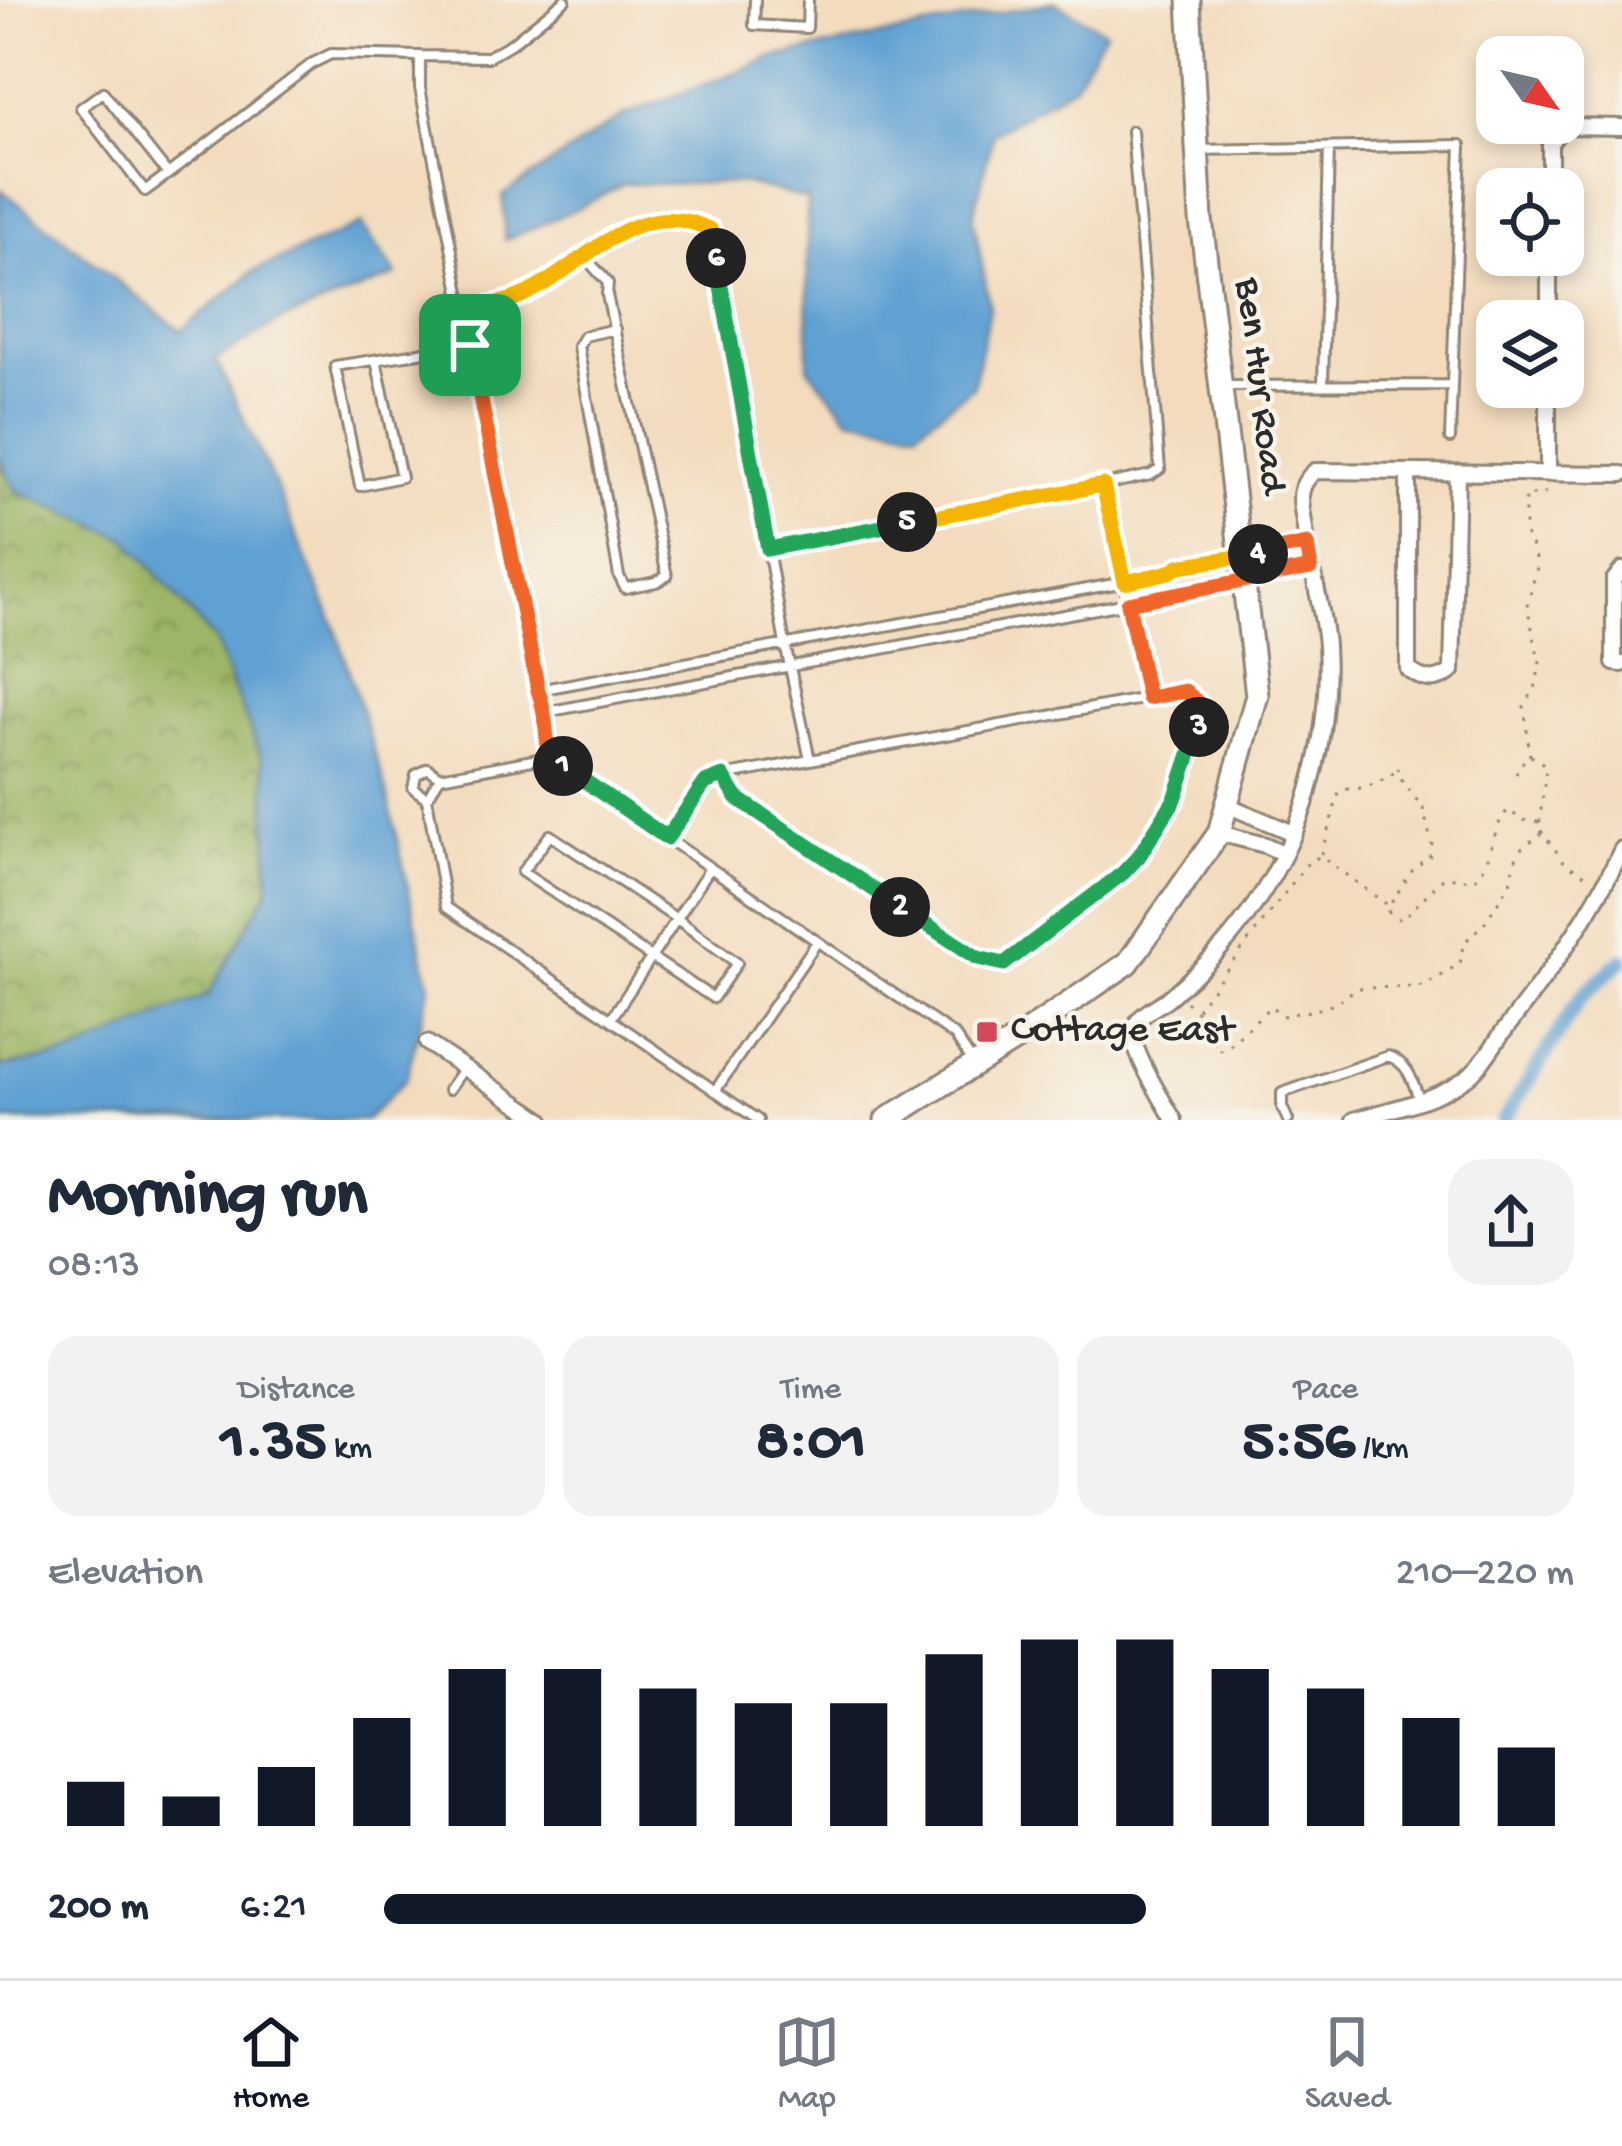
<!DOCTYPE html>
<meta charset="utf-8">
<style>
:root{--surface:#fff;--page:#f2f2f3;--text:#1f2937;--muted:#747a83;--line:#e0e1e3;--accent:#111827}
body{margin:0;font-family:"Gochi Hand",sans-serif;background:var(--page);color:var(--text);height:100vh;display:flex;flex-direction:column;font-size:45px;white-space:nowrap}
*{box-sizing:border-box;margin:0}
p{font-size:39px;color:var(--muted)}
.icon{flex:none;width:66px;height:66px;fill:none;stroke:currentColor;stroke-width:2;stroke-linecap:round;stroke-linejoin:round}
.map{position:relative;height:1120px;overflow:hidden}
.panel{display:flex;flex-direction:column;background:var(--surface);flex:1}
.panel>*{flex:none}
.needle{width:78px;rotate:124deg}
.controls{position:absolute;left:1476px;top:36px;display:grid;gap:24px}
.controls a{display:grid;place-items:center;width:108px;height:108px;border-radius:24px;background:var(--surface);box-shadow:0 6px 18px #0003;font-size:60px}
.pin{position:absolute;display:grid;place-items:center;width:102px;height:102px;color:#fff;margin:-51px;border-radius:24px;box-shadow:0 6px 18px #0006}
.km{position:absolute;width:60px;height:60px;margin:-30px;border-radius:50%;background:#222;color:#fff;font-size:33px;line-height:60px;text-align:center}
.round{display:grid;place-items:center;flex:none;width:126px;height:126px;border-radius:36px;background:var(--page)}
.headline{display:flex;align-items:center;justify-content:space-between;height:204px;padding:0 48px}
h1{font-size:66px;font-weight:700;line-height:90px}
.figures{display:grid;grid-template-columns:repeat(3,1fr);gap:18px;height:204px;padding:12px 48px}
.figures div{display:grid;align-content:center;border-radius:30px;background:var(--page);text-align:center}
.figures b{font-size:60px;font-weight:700}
.figures small{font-size:33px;font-weight:400}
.figures p{font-size:33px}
.chart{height:336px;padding:24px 48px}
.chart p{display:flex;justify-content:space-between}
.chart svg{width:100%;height:216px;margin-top:12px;stroke:var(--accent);stroke-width:6}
ul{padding:0 48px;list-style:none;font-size:39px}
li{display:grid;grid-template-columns:192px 144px 1fr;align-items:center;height:90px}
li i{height:30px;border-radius:15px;background:var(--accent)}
.tab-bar{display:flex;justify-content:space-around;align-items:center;height:168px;border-top:3px solid var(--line);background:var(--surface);font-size:33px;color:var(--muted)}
.tab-bar a{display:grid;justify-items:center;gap:6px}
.tab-bar .selected{color:var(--accent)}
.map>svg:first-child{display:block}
</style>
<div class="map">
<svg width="1622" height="1120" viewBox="0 0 1622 1120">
<defs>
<pattern id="forest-crowns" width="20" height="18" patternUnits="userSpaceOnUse" patternTransform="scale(3)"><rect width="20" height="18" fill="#9cb566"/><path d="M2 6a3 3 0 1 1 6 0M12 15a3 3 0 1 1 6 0" fill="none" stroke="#7f9354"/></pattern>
</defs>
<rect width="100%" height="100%" fill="#f7f3e8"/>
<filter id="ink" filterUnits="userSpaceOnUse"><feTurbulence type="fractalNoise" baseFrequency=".00833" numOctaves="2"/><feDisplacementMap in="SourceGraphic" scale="24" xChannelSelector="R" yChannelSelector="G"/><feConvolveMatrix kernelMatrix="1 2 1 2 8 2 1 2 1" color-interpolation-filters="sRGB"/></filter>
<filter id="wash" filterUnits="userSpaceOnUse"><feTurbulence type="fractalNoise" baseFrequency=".004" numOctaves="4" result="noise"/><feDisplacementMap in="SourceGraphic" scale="48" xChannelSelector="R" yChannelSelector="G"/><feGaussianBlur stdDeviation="2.7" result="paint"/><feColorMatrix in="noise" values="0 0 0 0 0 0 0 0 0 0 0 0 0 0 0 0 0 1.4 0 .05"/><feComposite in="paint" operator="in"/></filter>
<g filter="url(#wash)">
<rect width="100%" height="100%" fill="#f3dcbe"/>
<path fill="url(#forest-crowns)" stroke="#647048" stroke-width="3" d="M 0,458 L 15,490 L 127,539 L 215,641 L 265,767 L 269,889 L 208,995 L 71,1055 L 0,1067 Z"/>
<path fill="#60a1d3" stroke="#46667f" stroke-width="3" d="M 1054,2 L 1105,31 L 1074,85 L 993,134 L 973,218 L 990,306 L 973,387 L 917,430 L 850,418 L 808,368 L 807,199 L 743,183 L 624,184 L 574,210 L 505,240 L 503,195 L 621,117 L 774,57 Z
M 0,189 L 181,331 L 254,271 L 361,224 L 397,275 L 280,321 L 216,360 L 276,487 L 334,624 L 386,789 L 430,987 L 406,1079 L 366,1120 L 0,1120 L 0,1067 L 71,1055 L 208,995 L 269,889 L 265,767 L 215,641 L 127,539 L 15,490 L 0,458 Z"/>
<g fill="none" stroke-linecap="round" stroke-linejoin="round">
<path stroke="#60a1d3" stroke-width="15" d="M 1504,1120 L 1581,997 L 1622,960"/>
</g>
</g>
<g filter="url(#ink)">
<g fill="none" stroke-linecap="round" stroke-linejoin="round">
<defs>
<path id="lane" d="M 565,0 L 512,43 L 488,57 L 420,56 L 420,88 L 538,690 C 546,712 546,733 549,757 L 440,777 L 427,798 L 446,907 L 758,1120
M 755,0 L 754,25 L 807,28 L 808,0
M 1132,131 L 1160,469 L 1151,475 L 1103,485 L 1149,698
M 1199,150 L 1461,145 L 1450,438
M 168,174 L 103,92 L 81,108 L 145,191 L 168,174 L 313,63 L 331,54 L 420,56
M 585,257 L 608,283 L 607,295 L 667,576 L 656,582 L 625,588 L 619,576 L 578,346 L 584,336 L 615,329
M 463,310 C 489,306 512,302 535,289 C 591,259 641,194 711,230 L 785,644 L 810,760 L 723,776 L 737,798 L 978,958 L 1004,964 L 1123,873 L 1139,856 L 1175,798 L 1201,723 L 1197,703 L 1185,691 L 810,760
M 376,360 L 401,477 L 360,486 L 335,366 L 470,345
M 1323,385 L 1329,148
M 1226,386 L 1452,385
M 768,549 L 1103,485
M 538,690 L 1125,582 C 1163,574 1196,561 1235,556
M 546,712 L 1240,582
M 549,757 L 955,1036 L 974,1064
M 427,798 L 413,788 L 416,775 L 428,768 L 440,777
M 550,835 L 677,919 L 737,963 L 713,998 L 522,872 Z
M 667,838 L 705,783 L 723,776
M 611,1019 L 710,868
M 449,1089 L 464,1068
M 715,1091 L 817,942
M 1288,1120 L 1282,1107 L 1282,1093 L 1388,1056 C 1408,1063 1412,1079 1419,1099"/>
<path id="street" d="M 1550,189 L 1550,144 L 1563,126 L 1622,127
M 1549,321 L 1549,255
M 1408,473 L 1408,669 C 1424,682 1436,683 1452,671 L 1457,474
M 1548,474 L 1548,387
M 1242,554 L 1307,544
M 1622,570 L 1614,580 L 1614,663 L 1622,664
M 1245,581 L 1311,568
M 1227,805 L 1293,833
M 1219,833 L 1265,845 L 1283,853
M 427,1043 L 542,1120
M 1174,1120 C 1164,1102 1135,1057 1134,1038 C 1133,1034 1136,1025 1138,1021 C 1144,1012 1158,1006 1167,999 C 1176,992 1185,983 1194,975 C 1246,928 1290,858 1309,791 C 1322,745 1329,694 1326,646 C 1323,606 1310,568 1305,529 C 1302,504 1294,489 1315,471 L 1622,474
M 1354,1120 C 1391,1109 1434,1101 1466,1078 C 1480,1068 1491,1049 1501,1035 C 1546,977 1591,916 1622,849"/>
<path id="secondary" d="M 886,1120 L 1018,1038 L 1128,963 L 1219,833 L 1257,695 L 1201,219 L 1189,0"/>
</defs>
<use href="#lane" stroke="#8f8474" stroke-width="14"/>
<use href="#street" stroke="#8f8474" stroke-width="20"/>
<use href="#secondary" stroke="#8f8474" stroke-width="27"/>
<path stroke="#8f8474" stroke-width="3" stroke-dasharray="3 9" stroke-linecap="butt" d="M 1530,756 L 1524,706 L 1535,689 L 1540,664 L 1527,606 L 1537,567 L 1535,553 L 1525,534 L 1525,496 L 1543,494 L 1552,489
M 1398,768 L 1400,778 L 1423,808 L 1433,849 L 1429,857 L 1414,868 L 1389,906 L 1388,911 L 1399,919 L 1404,918 L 1444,877 L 1474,880 C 1495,860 1489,831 1508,810 L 1522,820 L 1539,822
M 1516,774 L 1524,760 L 1530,756 L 1539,759 L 1546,768 L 1539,828 L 1565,863 L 1592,879
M 1321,854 L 1339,793 L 1345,789 C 1365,791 1381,781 1397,771
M 1186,1002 L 1195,1010 L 1218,1051 L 1230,1045 L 1271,1006 L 1282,1016 C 1311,1010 1334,1011 1355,988 L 1419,987 L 1435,980 L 1460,963 L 1465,942 L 1486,921 L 1510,883 L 1518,851 L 1542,833
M 1197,1009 L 1306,865 L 1320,856 L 1389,906"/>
<use href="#lane" stroke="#fff" stroke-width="8"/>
<use href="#street" stroke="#fff" stroke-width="14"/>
<use href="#secondary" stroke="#fff" stroke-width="21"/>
</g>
</g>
<g fill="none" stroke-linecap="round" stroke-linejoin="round" filter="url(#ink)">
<defs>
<path id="split-1" d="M 470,345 L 538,690 C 546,712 546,734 549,757 L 563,766"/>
<path id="split-2" d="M 563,766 L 667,838 L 705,783 L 723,776 L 737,798 L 900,907"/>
<path id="split-3" d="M 900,907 L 978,958 L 1004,964 L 1123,873 L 1139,856 L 1175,799 L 1199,727"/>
<path id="split-4" d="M 1199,727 L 1198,703 L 1185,691 L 1148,698 L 1128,603 L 1311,568 L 1307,544 L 1258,554"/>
<path id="split-5" d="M 907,522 L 1103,485 L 1125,582 L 1170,572 L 1179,566 L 1258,554"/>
<path id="split-6" d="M 716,258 L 768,549 L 907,522"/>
<path id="split-7" d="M 470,345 L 464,310 C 489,306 513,302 535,289 C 591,258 641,194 711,230 L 716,258"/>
</defs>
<use href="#split-1" stroke="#fff" stroke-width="24"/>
<use href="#split-2" stroke="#fff" stroke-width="24"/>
<use href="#split-3" stroke="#fff" stroke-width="24"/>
<use href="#split-4" stroke="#fff" stroke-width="24"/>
<use href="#split-5" stroke="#fff" stroke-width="24"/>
<use href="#split-6" stroke="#fff" stroke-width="24"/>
<use href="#split-7" stroke="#fff" stroke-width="24"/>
<use href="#split-1" stroke="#f0652b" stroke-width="15"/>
<use href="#split-2" stroke="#22a559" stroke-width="15"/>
<use href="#split-3" stroke="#22a559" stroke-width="15"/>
<use href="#split-4" stroke="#f0652b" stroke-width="15"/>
<use href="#split-5" stroke="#f5b400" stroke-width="15"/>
<use href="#split-6" stroke="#22a559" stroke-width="15"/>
<use href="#split-7" stroke="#f5b400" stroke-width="15"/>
</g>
<rect fill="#d1495b" stroke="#f7f3e8" stroke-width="4.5" x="975" y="1020" width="24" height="24" rx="6"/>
<g text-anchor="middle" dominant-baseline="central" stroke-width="9" stroke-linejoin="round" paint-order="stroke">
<g font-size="39" fill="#2b2b2b" stroke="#f7f3e8">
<text transform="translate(1258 386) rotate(83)">Ben Hur Road</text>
</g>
<g font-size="39" fill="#2b2b2b" stroke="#f7f3e8" text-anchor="start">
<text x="1011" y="1032">Cottage East</text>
</g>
</g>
</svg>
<div class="controls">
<a><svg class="needle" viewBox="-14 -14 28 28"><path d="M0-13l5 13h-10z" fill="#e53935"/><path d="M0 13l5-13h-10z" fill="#747a83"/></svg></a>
<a><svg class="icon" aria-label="locate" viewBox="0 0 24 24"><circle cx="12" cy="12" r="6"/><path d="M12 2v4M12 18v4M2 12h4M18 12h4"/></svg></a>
<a><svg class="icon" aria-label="layers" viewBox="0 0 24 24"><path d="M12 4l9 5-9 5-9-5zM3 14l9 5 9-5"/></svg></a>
</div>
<div class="pin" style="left:470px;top:345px;background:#1e9e55"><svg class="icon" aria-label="arrive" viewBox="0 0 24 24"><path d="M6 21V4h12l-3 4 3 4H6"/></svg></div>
<b class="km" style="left:563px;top:766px">1</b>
<b class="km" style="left:900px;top:907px">2</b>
<b class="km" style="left:1199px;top:727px">3</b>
<b class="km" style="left:1258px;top:554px">4</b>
<b class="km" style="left:907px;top:522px">5</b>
<b class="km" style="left:716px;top:258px">6</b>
</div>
<section class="panel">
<div class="headline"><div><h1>Morning run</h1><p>08:13</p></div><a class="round"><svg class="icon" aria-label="share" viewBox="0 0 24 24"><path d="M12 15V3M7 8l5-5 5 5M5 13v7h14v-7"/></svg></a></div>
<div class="figures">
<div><p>Distance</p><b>1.35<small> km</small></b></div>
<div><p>Time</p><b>8:01</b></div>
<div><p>Pace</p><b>5:56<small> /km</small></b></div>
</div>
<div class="chart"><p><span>Elevation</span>210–220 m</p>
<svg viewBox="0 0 160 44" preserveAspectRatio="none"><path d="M5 44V35M15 44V38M25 44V32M35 44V22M45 44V12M55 44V12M65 44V16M75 44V19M85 44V19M95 44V9M105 44V6M115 44V6M125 44V12M135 44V16M145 44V22M155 44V28"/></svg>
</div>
<ul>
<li><b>200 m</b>6:21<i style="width:64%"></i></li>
</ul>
</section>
<nav class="tab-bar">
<a class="selected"><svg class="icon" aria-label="home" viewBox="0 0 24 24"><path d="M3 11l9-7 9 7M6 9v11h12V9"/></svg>Home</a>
<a><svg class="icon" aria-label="map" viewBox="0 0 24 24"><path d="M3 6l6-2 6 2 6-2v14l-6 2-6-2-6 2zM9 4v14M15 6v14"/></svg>Map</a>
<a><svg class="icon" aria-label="saved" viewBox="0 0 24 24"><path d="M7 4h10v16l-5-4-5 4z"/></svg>Saved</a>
</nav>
